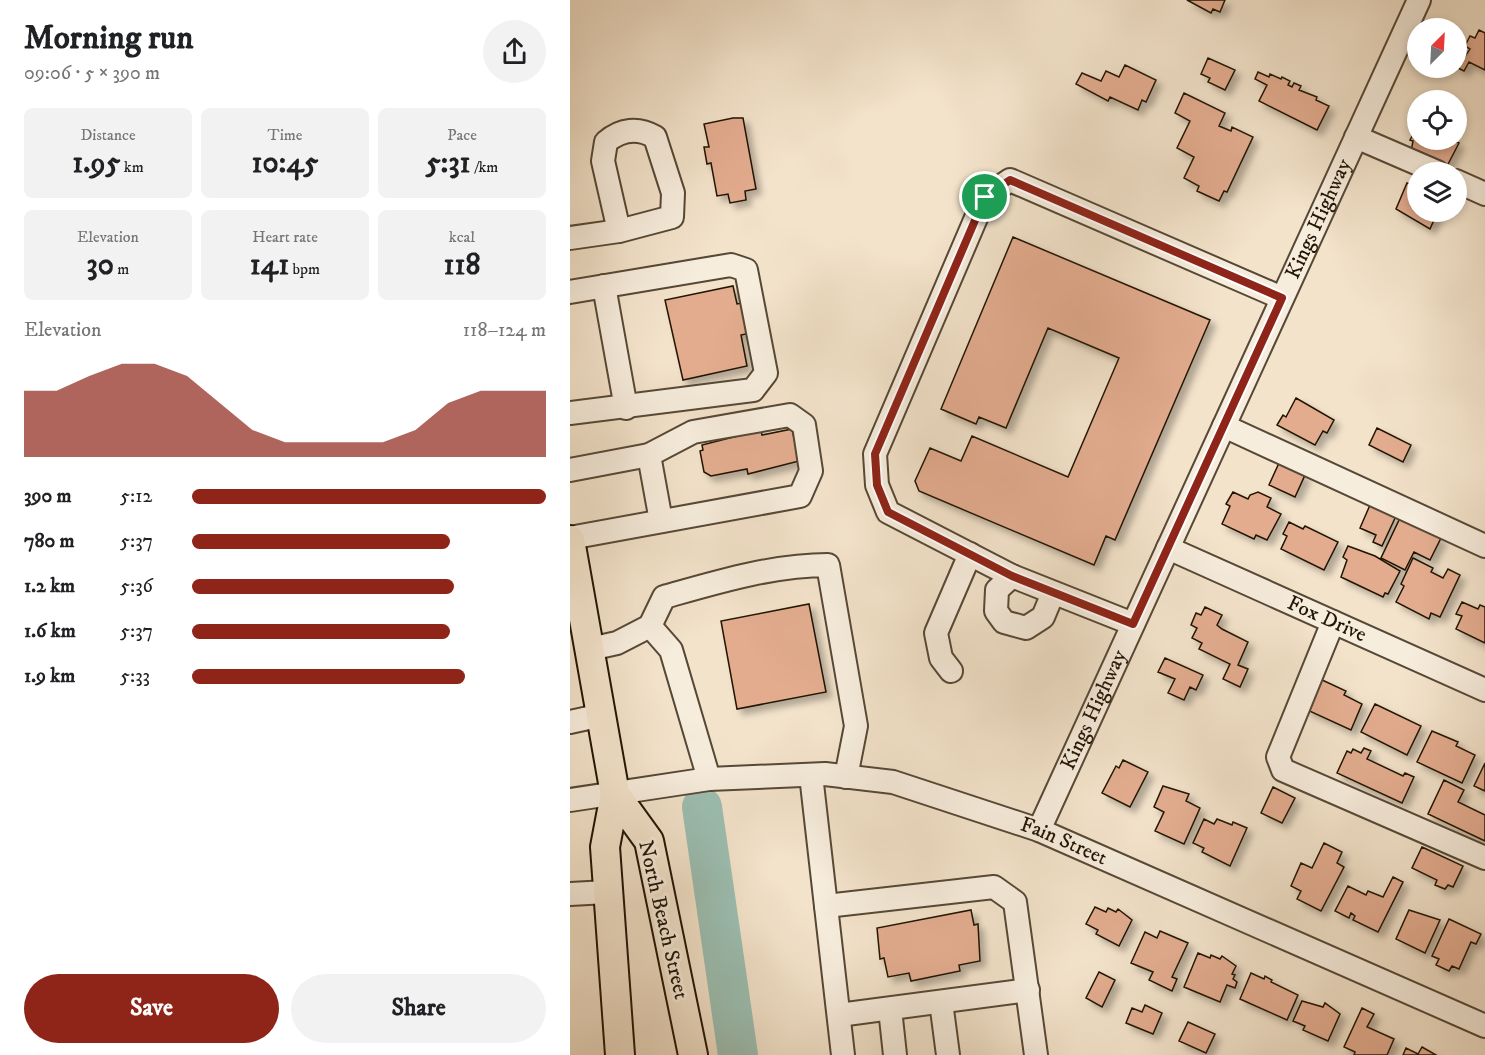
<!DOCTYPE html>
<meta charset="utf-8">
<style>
:root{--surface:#fff;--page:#f2f2f2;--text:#202124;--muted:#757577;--accent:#8f2418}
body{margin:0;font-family:"IM FELL DW Pica",serif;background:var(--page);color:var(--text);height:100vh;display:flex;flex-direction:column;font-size:22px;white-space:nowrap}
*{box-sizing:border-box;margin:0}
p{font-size:20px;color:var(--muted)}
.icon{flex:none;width:33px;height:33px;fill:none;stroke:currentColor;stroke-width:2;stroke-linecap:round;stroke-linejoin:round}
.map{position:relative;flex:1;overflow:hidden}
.drawer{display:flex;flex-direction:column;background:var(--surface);width:570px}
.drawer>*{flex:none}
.needle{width:39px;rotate:24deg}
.fabs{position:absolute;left:837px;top:18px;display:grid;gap:12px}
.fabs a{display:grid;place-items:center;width:60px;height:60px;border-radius:50%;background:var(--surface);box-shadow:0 3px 9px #0003;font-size:30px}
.pin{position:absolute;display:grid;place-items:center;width:51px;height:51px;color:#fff;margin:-26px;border:3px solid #fff;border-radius:50%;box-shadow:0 2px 6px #0007}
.round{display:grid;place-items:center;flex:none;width:63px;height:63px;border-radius:32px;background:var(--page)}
.overview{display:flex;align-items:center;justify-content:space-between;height:102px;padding:0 24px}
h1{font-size:33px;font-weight:800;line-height:45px}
.metrics{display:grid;grid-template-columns:repeat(3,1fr);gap:9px;height:102px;padding:6px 24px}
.metrics div{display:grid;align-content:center;border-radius:9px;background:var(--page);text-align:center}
.metrics b{font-size:30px;font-weight:800}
.metrics small{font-size:16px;font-weight:400}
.metrics p{font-size:16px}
.chart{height:168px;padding:12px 24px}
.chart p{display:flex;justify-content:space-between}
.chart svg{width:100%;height:108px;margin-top:6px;fill:var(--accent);opacity:.7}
.button{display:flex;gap:12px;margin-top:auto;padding:12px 24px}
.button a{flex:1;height:69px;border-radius:36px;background:var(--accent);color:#fff;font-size:24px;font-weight:800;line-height:69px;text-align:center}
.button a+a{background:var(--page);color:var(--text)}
ul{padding:0 24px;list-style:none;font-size:20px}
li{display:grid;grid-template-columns:96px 72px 1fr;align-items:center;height:45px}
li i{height:15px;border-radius:8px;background:var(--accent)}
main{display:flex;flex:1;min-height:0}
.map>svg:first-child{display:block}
</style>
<main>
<section class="drawer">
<div class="overview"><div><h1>Morning run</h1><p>09:06 · 5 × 390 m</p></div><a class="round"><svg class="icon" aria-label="share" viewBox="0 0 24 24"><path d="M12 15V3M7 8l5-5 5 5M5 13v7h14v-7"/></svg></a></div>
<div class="metrics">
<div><p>Distance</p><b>1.95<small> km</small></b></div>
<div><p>Time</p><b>10:45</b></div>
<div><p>Pace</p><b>5:31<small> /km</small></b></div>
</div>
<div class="metrics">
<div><p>Elevation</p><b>30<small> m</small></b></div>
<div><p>Heart rate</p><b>141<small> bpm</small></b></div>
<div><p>kcal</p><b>118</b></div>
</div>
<div class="chart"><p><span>Elevation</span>118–124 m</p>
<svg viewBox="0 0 160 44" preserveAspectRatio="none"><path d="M0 44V17L10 17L20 11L30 6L40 6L50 11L60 22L70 33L80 38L90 38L100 38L110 38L120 33L130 22L140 17L150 17L160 17V44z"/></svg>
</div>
<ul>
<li><b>390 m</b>5:12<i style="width:100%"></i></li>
<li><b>780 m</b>5:37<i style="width:73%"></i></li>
<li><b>1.2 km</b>5:36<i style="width:74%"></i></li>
<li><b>1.6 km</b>5:37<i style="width:73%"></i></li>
<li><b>1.9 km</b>5:33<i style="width:77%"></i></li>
</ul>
<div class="button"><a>Save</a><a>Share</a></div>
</section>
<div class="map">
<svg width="915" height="1055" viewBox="0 0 915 1055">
<defs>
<filter id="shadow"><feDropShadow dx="5.5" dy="5.5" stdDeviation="3" flood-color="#0004"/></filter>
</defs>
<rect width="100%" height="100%" fill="#f3e3cb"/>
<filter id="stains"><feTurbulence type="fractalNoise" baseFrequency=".00333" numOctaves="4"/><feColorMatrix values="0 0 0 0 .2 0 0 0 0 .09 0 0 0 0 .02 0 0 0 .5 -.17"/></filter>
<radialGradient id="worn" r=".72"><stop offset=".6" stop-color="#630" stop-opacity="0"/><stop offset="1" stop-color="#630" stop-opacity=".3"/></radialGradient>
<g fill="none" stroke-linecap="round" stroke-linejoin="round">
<path stroke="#9cbfb2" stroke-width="40" d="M 132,807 L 168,1055"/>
</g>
<path fill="#e3ac8f" stroke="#221505" stroke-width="1.5" filter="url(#shadow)" d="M 617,0 L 655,0 L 650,12 L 643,9 L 641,13 Z
M 909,30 L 915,33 L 915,70 L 899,62 L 894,71 L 886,67 L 886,54 L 894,58 L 900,49 L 895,46 L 900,36 L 905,38 Z
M 638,58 L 665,70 L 655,90 L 638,82 L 640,78 L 631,74 Z
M 555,65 L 586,80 L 576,102 L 572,100 L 568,110 L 540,97 L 538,101 L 506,84 L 512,73 L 531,81 L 536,71 L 549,77 Z
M 688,72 L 699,77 L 700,74 L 711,79 L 712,77 L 720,81 L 718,85 L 722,87 L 724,83 L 731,86 L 729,90 L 747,97 L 746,100 L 759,106 L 747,130 L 689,101 L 697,85 L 685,79 Z
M 614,93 L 655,113 L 649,126 L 661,131 L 662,127 L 683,137 L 657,192 L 654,191 L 649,201 L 627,191 L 629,186 L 614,178 L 624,157 L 607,148 L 620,121 L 605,113 Z
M 163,118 L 173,118 L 186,189 L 175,191 L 176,200 L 160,203 L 158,194 L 147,196 L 141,163 L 137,164 L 134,147 L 139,147 L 134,124 Z
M 845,131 L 848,132 L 848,140 L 881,140 L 889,143 L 876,168 L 841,152 L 843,141 L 840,140 Z
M 837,183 L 848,187 L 848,212 L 870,212 L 867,213 L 860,229 L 826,209 Z
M 443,237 L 640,320 L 545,540 L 536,536 L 524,565 L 349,491 L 345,481 L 360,448 L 391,461 L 402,436 L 498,477 L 549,358 L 478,328 L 436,428 L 409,417 L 406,424 L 371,409 Z
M 163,286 L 167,304 L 178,302 L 185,332 L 171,335 L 177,366 L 113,380 L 95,300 Z
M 726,398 L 764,420 L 757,433 L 753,431 L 745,445 L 707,425 L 713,415 L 716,417 Z
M 807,428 L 841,445 L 833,462 L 799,445 Z
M 222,429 L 229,461 L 178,474 L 177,469 L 141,476 L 134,472 L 130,451 L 133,450 L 132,445 L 191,430 L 192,435 Z
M 709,463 L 735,475 L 725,497 L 699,485 Z
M 663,492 L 678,499 L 680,495 L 688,492 L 701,498 L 697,507 L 711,514 L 697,540 L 686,535 L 684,539 L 652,524 L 660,506 L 656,504 Z
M 800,505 L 826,516 L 812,546 L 803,542 L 806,535 L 790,528 Z
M 830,518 L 871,538 L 860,560 L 844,552 L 835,570 L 811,558 Z
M 719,522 L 733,529 L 735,526 L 768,542 L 754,570 L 711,549 L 717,536 L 713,534 Z
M 778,546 L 805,556 L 830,571 L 818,594 L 815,593 L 813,597 L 771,577 L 777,560 L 773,557 Z
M 843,558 L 863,568 L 861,572 L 873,578 L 878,569 L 890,575 L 870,617 L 861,613 L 859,619 L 826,602 L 834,586 L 831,584 Z
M 892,602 L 908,609 L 910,605 L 915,607 L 915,643 L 886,629 L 892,616 L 886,614 Z
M 239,604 L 256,692 L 167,709 L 151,621 Z
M 635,607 L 652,615 L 647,625 L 652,629 L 678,642 L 668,665 L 678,669 L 670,687 L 653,679 L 660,664 L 629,649 L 632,643 L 622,638 L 627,628 L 621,625 L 626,613 L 631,615 Z
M 595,658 L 633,675 L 626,690 L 620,687 L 614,700 L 598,693 L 605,679 L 588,672 Z
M 750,679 L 776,691 L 774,695 L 792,704 L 781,730 L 735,709 Z
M 805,704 L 851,726 L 837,755 L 791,732 Z
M 862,731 L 888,742 L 886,746 L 905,755 L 892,783 L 847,762 Z
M 794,748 L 801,751 L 797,759 L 833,776 L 835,773 L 844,777 L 832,803 L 767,773 L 777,751 L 781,753 L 783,749 L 791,753 Z
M 553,760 L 578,772 L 560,807 L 532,793 L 546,766 L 549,768 Z
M 915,763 L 915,791 L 904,786 Z
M 874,780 L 894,790 L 888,802 L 915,815 L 915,841 L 858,814 Z
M 593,786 L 619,794 L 616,801 L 630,808 L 614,844 L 585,831 L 594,812 L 584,807 Z
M 703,787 L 725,798 L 712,823 L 691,813 Z
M 634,819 L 644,824 L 647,819 L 662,825 L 663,822 L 677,828 L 660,866 L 632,852 L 634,848 L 623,843 Z
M 754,843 L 772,852 L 767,863 L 774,867 L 751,911 L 727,899 L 731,891 L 721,886 L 731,863 L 742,868 Z
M 852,847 L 893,866 L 883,887 L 878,885 L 875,889 L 865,885 L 867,880 L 842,868 Z
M 823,877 L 833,882 L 808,932 L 783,920 L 785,916 L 781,913 L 779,918 L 765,911 L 778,886 L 796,895 L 798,891 L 813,897 Z
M 525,907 L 536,912 L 538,908 L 546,912 L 548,909 L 562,920 L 549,946 L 526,934 L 528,930 L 516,924 Z
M 401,910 L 404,925 L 408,924 L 410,961 L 389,965 L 390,971 L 341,981 L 339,973 L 318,977 L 314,958 L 310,959 L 307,928 Z
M 839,910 L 870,920 L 855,953 L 826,939 Z
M 879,919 L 911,934 L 906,944 L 901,942 L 889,969 L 882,966 L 879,971 L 866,965 L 869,959 L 862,956 Z
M 590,931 L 618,943 L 602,977 L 607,979 L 602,991 L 579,980 L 583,972 L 561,963 L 575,932 L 587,938 Z
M 628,953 L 640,958 L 641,955 L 650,959 L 652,956 L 666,966 L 662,974 L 665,975 L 663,979 L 667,982 L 665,988 L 657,985 L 650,1002 L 614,987 Z
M 529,972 L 545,980 L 532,1007 L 516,998 Z
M 681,973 L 694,979 L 695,976 L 702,980 L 701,982 L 728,995 L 717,1020 L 670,999 Z
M 732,1001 L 753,1007 L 755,1003 L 770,1014 L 758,1041 L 733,1030 L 735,1026 L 723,1021 Z
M 575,1005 L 592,1013 L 583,1034 L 556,1023 L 562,1008 L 572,1012 Z
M 792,1008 L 804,1014 L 797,1027 L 824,1039 L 817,1055 L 784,1055 L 785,1052 L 774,1047 Z
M 618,1022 L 645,1034 L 636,1053 L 609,1041 Z
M 852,1047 L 866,1055 L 833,1055 L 836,1048 L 848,1054 Z"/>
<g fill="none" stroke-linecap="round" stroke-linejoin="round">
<defs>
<g id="minor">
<path d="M 786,137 L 867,172"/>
<path d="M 886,181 L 915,194"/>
<path d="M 0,238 L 49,231 L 102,217 L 103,193 L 85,137 C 68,127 51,129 36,142 L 33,161 L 49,231"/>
<path d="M 34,286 L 56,408"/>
<path d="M 0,292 L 161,265 L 176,270 L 196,373 L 183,390 L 0,413"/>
<path d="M 654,426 L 915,546"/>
<path d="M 79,455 L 91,521"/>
<path d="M 0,470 L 79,455 L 123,432 L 220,415 L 234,425 L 241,471 L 230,496 L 0,538"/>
<path id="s1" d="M 598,548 L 915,690"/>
<path d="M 442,576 L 427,590 L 426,611 L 434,622 L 456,628 L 473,617 L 483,593"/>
<path d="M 763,622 L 708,757 L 713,770 L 915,858"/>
<path d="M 563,624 L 442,576 L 318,512 L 307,485 L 305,454 L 415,197 L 440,180 L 712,298"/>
<path d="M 80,626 L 101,650 L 139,779"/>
<path d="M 20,649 L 47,643 L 80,626 L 94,597 C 147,582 203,565 258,565 L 286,726 L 276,777"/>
<path d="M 381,671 L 371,658 L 366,633 L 400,554"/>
<path d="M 0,722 L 32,715"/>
<path d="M 241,775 L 273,1055"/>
<path id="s2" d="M 0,800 L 139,779 L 255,774 L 323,782 L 469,830 L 915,1026"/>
<path id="s3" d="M 469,830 L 849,0"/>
<path d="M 0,894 L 37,892"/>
<path d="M 256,906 L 424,887 L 445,902 L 466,1055"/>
<path d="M 371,1002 L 378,1055"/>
<path d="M 320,1009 L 325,1055"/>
<path d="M 269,1015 L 458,990"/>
</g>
<path id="major" d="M 0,540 L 45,794 L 35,847 L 50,1055
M 45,794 L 79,841 L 123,1055"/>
</defs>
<use href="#minor" stroke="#564836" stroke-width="26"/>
<use href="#major" stroke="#221505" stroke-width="32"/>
<use href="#minor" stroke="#f7eddd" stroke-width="22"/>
<use href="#major" stroke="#f3e3cb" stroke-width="28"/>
</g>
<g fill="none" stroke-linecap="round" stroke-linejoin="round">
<defs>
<path id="route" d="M 440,180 L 712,298 L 563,624 L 442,576 L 318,512 L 307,485 L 305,454 L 415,197 Z"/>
</defs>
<use href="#route" stroke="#fff" stroke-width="12"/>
<use href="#route" stroke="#8f2418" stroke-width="8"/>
</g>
<g text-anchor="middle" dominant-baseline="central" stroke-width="6" stroke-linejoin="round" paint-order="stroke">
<g font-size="21" fill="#221505" stroke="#f7eddd">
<text stroke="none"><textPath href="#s3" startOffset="672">Kings Highway</textPath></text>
<text stroke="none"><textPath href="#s1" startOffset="174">Fox Drive</textPath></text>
<text stroke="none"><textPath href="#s3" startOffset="132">Kings Highway</textPath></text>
<text stroke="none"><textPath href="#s2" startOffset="506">Fain Street</textPath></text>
<text transform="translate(93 920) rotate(77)">North Beach Street</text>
</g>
</g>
<rect width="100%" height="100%" filter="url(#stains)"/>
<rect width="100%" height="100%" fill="url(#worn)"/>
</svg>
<div class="fabs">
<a><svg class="needle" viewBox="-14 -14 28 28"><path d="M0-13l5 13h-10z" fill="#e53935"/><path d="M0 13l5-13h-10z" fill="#757577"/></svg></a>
<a><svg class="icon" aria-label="locate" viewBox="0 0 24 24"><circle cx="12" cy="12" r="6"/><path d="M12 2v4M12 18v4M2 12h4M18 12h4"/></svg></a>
<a><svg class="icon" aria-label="layers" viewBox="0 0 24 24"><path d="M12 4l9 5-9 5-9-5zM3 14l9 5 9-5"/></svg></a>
</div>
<div class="pin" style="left:415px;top:197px;background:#1e9e55"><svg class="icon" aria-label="arrive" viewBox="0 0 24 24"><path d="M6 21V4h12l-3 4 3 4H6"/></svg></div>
</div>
</main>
